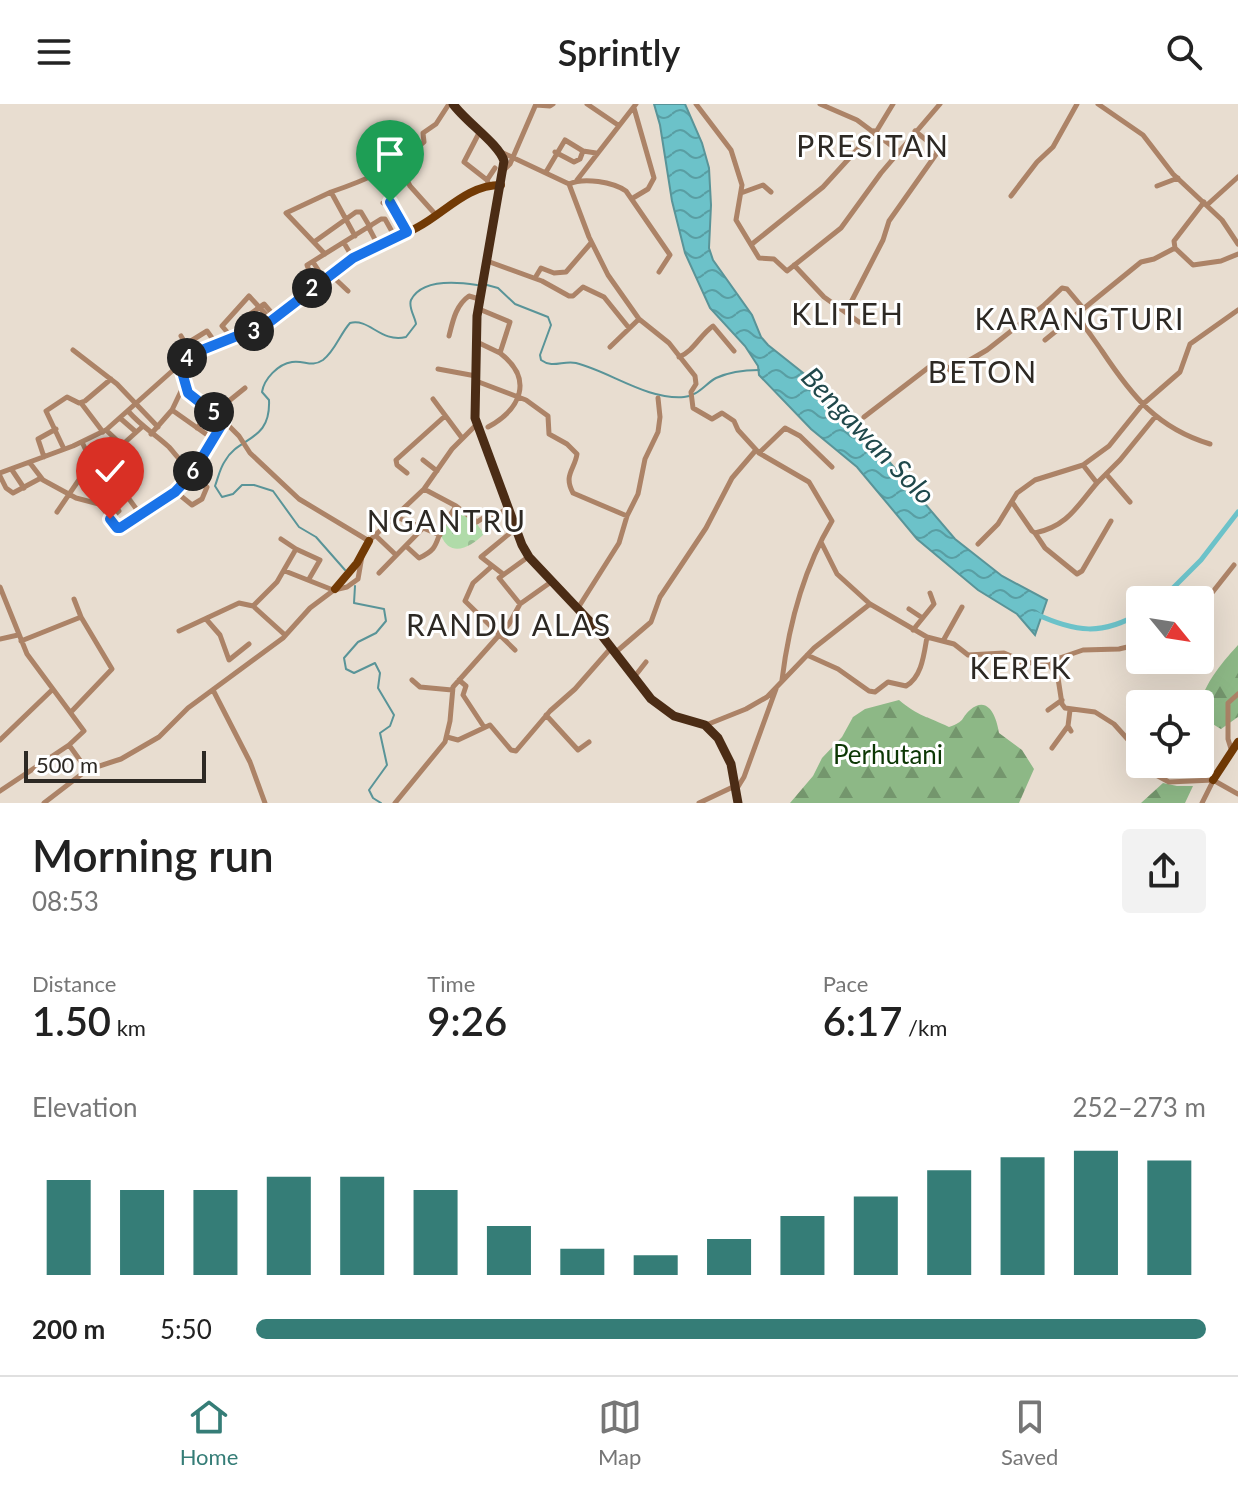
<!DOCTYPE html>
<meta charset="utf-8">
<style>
:root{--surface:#fff;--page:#f2f2f2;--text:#222;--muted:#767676;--line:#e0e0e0;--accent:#357d77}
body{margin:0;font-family:Lato,sans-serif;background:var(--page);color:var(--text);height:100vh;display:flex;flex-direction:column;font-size:30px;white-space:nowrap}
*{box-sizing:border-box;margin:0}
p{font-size:26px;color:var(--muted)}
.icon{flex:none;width:44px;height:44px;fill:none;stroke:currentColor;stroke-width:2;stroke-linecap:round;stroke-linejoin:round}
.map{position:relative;height:699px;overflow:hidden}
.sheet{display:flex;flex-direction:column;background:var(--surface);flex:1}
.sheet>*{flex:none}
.needle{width:52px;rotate:120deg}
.tools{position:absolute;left:1126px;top:482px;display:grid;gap:16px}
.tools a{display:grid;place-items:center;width:88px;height:88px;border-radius:8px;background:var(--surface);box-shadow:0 8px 32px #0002;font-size:40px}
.scale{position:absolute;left:24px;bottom:20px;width:182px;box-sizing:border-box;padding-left:8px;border:4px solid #2d2924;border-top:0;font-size:22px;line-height:28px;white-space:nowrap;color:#2d2924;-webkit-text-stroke:6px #fff;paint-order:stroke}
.pin{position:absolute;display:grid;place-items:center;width:68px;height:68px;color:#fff;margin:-82px -34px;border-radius:50% 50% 50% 0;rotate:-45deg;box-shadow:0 0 8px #0007}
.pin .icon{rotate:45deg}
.km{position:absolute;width:40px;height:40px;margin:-20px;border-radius:50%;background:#222;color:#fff;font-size:22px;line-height:40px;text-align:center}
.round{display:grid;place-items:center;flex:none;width:84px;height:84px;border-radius:8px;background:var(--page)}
.summary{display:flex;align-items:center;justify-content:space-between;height:136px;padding:0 32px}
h1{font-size:44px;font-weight:600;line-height:60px}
.metrics{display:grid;grid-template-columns:repeat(3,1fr);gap:12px;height:136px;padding:8px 32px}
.metrics div{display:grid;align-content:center}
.metrics b{font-size:40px;font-weight:600}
.metrics small{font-size:22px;font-weight:400}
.metrics p{font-size:22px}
.chart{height:224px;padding:16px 32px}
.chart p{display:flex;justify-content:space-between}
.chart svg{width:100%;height:144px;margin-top:8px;stroke:var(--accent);stroke-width:6}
ul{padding:0 32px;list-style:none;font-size:26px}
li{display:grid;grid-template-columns:128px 96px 1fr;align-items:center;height:60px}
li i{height:20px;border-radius:10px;background:var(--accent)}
header{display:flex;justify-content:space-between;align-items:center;height:104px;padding:0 32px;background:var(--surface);font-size:36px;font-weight:600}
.dock{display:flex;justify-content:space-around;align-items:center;height:112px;border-top:2px solid var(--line);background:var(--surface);font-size:22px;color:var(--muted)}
.dock a{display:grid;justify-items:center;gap:4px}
.dock .active{color:var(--accent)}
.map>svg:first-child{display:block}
</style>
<header><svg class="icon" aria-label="menu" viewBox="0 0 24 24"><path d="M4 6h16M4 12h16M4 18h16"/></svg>Sprintly<svg class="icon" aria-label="search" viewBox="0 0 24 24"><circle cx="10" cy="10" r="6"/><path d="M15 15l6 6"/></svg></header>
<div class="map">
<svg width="1238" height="699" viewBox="0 0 1238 699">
<defs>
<pattern id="forest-firs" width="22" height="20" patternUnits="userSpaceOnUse" patternTransform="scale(2)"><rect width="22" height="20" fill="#8db886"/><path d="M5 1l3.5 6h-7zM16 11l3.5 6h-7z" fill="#74966d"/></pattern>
<pattern id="cemetery-stones" width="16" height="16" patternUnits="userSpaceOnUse" patternTransform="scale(2)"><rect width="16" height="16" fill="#b0dba9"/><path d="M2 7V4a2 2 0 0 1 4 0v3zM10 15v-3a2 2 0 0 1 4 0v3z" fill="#98bc91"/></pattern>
<pattern id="water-waves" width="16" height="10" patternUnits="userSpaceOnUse" patternTransform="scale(2)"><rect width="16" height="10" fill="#6cc2c9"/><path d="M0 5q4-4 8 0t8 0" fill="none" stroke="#599ea3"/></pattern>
</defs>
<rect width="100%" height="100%" fill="#e8ddd0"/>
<path fill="url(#forest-firs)" d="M 1238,541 L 1238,613 L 1221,625 C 1214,621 1205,616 1202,608 C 1195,589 1226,554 1238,541 Z
M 899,596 C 919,613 927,612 949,623 C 966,617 960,615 970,606 C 989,590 997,615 999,629 L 1022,646 L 1034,665 L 1019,699 L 790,699 L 813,672 L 822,654 L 842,633 L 853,613 L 865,605 Z
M 1163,679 L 1177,682 L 1193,682 L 1185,699 L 1141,699 Z"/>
<path fill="url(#cemetery-stones)" d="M 456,403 L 477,420 L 484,430 C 471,443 450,455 441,431 Z"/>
<path fill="url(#water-waves)" stroke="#599498" stroke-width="2" d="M 654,0 L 685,0 L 702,39 L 709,64 L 711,101 L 709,144 L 713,156 L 752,211 L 761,233 L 768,241 L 812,276 L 886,354 L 955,435 L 1002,472 L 1047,496 L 1035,531 L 1017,510 L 978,486 L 917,435 L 857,363 L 811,325 L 759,271 L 758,262 L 745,242 L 710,204 L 685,149 L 672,97 L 660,21 Z"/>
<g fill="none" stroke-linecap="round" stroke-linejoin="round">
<path stroke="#599498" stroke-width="2" d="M 487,181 L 498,184 L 515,200 L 548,213 L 551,221 L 540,251 L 541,256 C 553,265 563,256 576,259 C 611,268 647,296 684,293 C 698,292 705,280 716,274 C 729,268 744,266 759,266
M 345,466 L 316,433 L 299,423 L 273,387 L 254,381 L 242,381 L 233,390 L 222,393 L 215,382 C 218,374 220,364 225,357 C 239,332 271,338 269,296 L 262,288 C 264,275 278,260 292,258 C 305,256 311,264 323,256 C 335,247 340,230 350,219 C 370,214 380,239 406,233 L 416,220 C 415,213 408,203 411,196 C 422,174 458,178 477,181
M 355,482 L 354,499 L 384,505 L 386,517 L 376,529 L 358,538 L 344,554 L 346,565 L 354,569 L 375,559 L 380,569 L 378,584 L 394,611 L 390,622 L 380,629 L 387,661 L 369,686 L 373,694 L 381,699"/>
<path stroke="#6cc2c9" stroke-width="5" d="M 1161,496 L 1201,456 L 1238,408
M 1036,510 C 1075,528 1102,532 1140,509"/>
<path stroke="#ac8367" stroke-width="5" d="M 587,0 L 618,21
M 696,0 L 731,46 L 742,81 L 736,116 L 759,154 L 774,155 L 787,167 L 841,124 L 881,69 L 940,0
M 820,0 L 857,16 L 900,48
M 1098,0 L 1143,31 L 1173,70 L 1222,116 L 1238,140
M 536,1 L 550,2 L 553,0
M 876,28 L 893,0
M 479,29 L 464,58 L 487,76 L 489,81
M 501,48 L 569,80 L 589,133 L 608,171 L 639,215 L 669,239 L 695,272 L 696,280 L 691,288 L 693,304 L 712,315 L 722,309 L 734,317 L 738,326 L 759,349 L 809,378 L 832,417 C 803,466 789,519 782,576
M 555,48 L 574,58 L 580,55 L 583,47
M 398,59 L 410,82 L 436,111
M 504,66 L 510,60 L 536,0
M 546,68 L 565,36 L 583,47 L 596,49
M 487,76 L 495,64
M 577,76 L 636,0
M 569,80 C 584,73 613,78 626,87 L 670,151 L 659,168
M 1157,82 L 1178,74
M 741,89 L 763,81 L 771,88
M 1011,92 L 1037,58 L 1053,43 L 1077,0
M 633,94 L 648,85 L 654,74 L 634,4
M 1204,98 L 1174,137 L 1175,144 L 1193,161 L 1221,157 L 1238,150
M 383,99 L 389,96 L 407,128
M 1207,101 L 1238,73
M 355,132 L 331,88 C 366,76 397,63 424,38 L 423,29 L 436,20 L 449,0
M 314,138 L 356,108 L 361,108 L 370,123
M 344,139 L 353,154
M 752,140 L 823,83 L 874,27
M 1175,144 L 1154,155 L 1141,158 L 1077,210 C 1084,223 1094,235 1102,247 C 1132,292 1157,324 1210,340
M 325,150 L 286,109 L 331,88
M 487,157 L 542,177 L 569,192 L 573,192 L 583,183 L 604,193 L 629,224
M 313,158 L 324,175
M 794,161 L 824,193 L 859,218
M 330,170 L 348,187
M 535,174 L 541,164 L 554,169 L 566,168 L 591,139
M 309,186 L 300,178 L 310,169 L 307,161 L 381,115 L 385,115 L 395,133
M 479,205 L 510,218 L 500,249 C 534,275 521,305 488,323
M 846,208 L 883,136 L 889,117 L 937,49 L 936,44 L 915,27
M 251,210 L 262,223
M 246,231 L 239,218 L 264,200 L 276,214
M 181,232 L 192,250
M 449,232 C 453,216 456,201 469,192 L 479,195
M 233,235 L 222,222 L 249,192 L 272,217
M 1045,236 L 1077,210
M 477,238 L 500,249
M 186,240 L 207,227 L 217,241
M 610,243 L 639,215
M 73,246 L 117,280 L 158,323
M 679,253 C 694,247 700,231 713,222 L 734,247
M 180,261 L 188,289 L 224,317 L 239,332 L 250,349 L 299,395 L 369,437 L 424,385 L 452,345 L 476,321
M 438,265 L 476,272
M 476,277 L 526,296 L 548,312 L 549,330 L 567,340 L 577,350 C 575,365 563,371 573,389 L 627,412
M 433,295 L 462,334
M 81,299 L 103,328
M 172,306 L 213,335
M 128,307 C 142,323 155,330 169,343 C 178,353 181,359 193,367
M 214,309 L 245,284
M 864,313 L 933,260 L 941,257 L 951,267 L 987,246 L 1043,202 L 1062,184 L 1067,185 L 1083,204
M 120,314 L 136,328
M 197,324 L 211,307
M 106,326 L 122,341 L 142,323
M 151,330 L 172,306 L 183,283
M 64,345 L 46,307 L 67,293 L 79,299 L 85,297 L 111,275
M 759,349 L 785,324 L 800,332 L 832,363
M 44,353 L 38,335 L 56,325
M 423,356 L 437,367
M 30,359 L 43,376 L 76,394 L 99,400 L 119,424 L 176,388 L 192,401 L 202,395 L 207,383 L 192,369 L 224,317
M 1083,361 L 1097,379 L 1120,356 L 1155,313
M 12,366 L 24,384
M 86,366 L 105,385 L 119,407 L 110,415
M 0,369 L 73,342 L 106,326 L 189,252 L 267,220 L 343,160 L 378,141 L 369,124
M 407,369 L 397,361 L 396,356 L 445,312
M 1106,370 L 1130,398
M 0,372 L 6,384 L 13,389 L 41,374
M 424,385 L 456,402 L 477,418 L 489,410 L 497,411 L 508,404
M 124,388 L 140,410
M 175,388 L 192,370
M 1012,398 L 1032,427 L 1035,429 C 1068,422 1077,402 1097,379
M 57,408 L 89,361 L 90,355 L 82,338
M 394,412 L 440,431
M 1035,429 L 1045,444 L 1077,470 L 1082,467 L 1111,417
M 375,431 L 395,450
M 281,435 L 296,445
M 821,438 L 837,470 L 870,500 L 927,533 L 954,540 L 968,551 L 1004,549 L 1027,559 L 1048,558 L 1058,574 L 1062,600 L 1065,604 L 1095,608 L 1114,620 L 1140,649
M 978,440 L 998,420 L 1017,389 L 1035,376 L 1083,361 L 1109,342 L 1142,301 L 1180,268 L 1190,240 L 1238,206
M 407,443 L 419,454 C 438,445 435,440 442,424 C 446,416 452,409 456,402
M 491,463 L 473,479 L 465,497 L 515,546
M 285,467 L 333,486
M 379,469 L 423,424
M 503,470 L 481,453 L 515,425
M 0,483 L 27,550 L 84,627 L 69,641 L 0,687
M 74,495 L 81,513
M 520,500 L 499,474 L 528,453
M 253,502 L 277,478 L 296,445 L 320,456 L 309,475
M 578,504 L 619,439 L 627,412 L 638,390 L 645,355 L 658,328 L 660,313 L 658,294
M 1200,504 L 1234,461
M 909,505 L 921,513
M 206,515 L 220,531 L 229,556 L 249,540
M 913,526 L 934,500 L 930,489
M 179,527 L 239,499 L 253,502 L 285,531
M 0,535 L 18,531
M 21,537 L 81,513 L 112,565 L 71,608
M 943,537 L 962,503
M 616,548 L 651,518 L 660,493 L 706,424 L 732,374 L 756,346
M 807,551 L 838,565 L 869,587 L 875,588 L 888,578 L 906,582 C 922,573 924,550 927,533
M 1048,558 L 1083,546 L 1119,545 L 1140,540
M 1014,570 L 1022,556
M 635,572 L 646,558
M 412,576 L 420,583 L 452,586
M 459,576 L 466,582 L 463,591 L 484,623
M 213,586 L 250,658 L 265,699
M 1048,606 L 1062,596
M 1070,606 L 1068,622 L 1071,627
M 546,611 L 578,646 L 589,638
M 706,621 L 746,605 L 767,593 L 814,544 L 870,500
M 447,633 L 458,636 L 490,621 L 511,646 L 516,647 L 550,607 L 575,585 L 611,544
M 0,636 L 53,585
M 69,641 L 87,666
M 1052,644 L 1068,622
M 1232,648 L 1228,635 L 1228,599 L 1238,590
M 1147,660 L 1156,671 L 1169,678 L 1213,676 L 1238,690
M 736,686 L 744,673 L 776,585
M 44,699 L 87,666 L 121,655 L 159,633 L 188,604 L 283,534 L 310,504 L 334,486 L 347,483 L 358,475 L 362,452
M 395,699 L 445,638 L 450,617 L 453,583 L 509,520 L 520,500 L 551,478
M 699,699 L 735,682
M 1202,699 L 1213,677"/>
<path stroke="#723a05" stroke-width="8" d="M 378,141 C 391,134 406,130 418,123 C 446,108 467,81 501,81
M 335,485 L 357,459 L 369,437
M 1213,676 L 1238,638"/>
<path stroke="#4b2c15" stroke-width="9" d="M 453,0 C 466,18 499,40 504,57 L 477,212 L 475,314 L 522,441 L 529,453 L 596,524 L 651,595 L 674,612 L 705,621 L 718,634 L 731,660 L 738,699"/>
</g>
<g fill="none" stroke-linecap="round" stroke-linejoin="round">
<defs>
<path id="route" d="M 110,415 L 117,424 L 120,424 L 175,388 L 192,370 L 224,317 L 188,289 L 180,261 L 192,250 L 267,220 L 353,154 L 407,128 L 390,98"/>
</defs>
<use href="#route" stroke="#fff" stroke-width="16"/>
<use href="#route" stroke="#1a73e8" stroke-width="10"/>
</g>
<g text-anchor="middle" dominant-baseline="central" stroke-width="6" stroke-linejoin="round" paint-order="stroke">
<g font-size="26" fill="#0c3704" stroke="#fff">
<text x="888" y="650">Perhutani</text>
</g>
<g font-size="28" font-style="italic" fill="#1f484b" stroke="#fff">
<text transform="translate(869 331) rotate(46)">Bengawan Solo</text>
</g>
<g font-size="30" letter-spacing="2" fill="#2d2924" stroke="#fff">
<text x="873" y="41">PRESITAN</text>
<text x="848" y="209">KLITEH</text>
<text x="1080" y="214">KARANGTURI</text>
<text x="983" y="267">BETON</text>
<text x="447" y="416">NGANTRU</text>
<text x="509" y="520">RANDU ALAS</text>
<text x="1021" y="563">KEREK</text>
</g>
</g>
</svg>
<div class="tools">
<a><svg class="needle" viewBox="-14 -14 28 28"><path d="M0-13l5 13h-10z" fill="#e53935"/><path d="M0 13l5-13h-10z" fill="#767676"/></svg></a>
<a><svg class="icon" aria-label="locate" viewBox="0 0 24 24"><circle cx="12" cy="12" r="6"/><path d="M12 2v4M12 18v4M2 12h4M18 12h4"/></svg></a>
</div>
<div class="scale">500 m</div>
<div class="pin" style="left:390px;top:98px;background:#1e9e55"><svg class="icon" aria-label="arrive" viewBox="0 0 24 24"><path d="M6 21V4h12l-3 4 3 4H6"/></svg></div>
<div class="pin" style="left:110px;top:415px;background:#d93025"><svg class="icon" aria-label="check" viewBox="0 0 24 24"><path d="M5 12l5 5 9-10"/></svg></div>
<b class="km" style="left:312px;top:184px">2</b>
<b class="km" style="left:254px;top:227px">3</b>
<b class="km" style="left:187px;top:254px">4</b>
<b class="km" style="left:214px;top:308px">5</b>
<b class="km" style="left:193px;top:367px">6</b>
</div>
<section class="sheet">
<div class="summary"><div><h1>Morning run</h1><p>08:53</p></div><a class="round"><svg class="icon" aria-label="share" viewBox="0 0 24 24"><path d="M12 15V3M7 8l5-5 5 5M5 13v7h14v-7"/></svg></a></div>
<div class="metrics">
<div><p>Distance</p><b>1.50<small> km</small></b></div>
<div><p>Time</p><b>9:26</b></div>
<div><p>Pace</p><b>6:17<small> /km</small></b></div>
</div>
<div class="chart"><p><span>Elevation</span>252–273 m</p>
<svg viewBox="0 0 160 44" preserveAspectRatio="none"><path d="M5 44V15M15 44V18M25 44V18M35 44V14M45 44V14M55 44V18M65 44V29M75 44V36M85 44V38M95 44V33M105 44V26M115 44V20M125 44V12M135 44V8M145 44V6M155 44V9"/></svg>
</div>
<ul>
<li><b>200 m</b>5:50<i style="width:100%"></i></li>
</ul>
</section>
<nav class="dock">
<a class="active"><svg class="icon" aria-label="home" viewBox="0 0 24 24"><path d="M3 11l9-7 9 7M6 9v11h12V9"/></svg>Home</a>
<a><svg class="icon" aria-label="map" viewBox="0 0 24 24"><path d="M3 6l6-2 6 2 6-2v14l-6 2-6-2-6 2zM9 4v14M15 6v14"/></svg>Map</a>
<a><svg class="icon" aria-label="saved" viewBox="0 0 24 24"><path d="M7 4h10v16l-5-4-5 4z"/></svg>Saved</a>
</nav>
